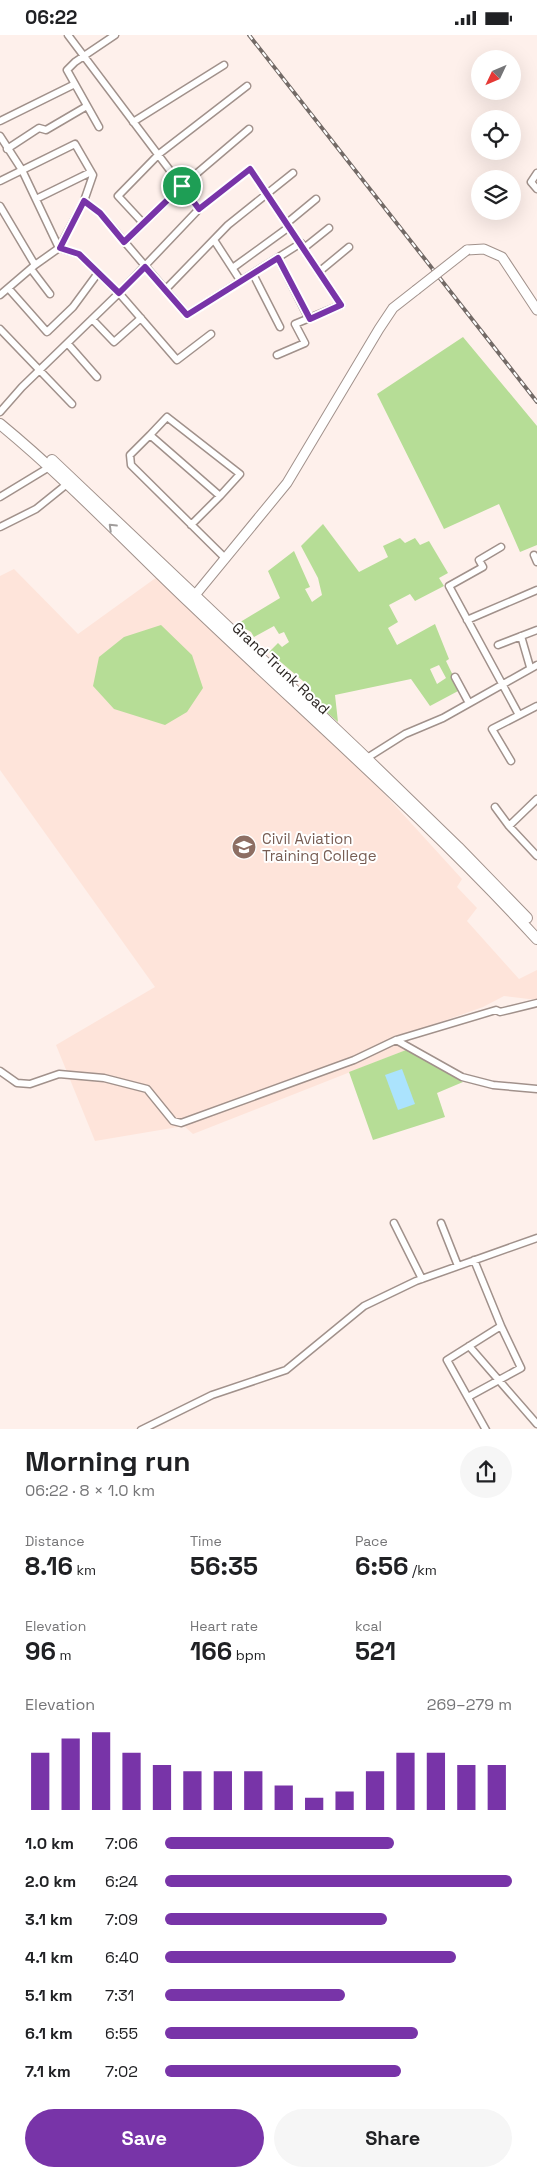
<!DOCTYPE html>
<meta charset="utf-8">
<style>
:root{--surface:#fff;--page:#f6f6f6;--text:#202124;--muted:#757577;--accent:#7834a8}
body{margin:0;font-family:"Space Grotesk",sans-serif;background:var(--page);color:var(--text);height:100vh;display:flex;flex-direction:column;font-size:19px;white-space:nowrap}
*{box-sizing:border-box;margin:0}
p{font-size:16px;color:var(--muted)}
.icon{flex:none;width:28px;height:28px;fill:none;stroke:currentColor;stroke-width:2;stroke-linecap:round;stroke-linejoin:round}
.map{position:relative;height:1394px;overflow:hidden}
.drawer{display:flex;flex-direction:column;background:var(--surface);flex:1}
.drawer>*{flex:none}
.needle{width:32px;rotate:226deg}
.controls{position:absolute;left:471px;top:15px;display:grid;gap:10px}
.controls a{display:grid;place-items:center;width:50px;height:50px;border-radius:50%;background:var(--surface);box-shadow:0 5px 20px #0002;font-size:25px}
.pin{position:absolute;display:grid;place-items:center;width:42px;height:42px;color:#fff;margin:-21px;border:2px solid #fff;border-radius:50%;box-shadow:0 1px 5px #0007}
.round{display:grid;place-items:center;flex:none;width:52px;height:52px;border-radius:26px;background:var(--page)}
.headline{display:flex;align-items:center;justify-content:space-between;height:85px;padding:0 25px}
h1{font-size:28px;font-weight:700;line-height:38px}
.figures{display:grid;grid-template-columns:repeat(3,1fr);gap:8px;height:85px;padding:5px 25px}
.figures div{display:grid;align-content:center}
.figures b{font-size:25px;font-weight:700}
.figures small{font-size:14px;font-weight:400}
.figures p{font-size:14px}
.chart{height:140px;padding:10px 25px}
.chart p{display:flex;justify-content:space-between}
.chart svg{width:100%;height:90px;margin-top:5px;stroke:var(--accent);stroke-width:6}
.cta{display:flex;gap:10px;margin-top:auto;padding:10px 25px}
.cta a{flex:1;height:58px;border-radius:30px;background:var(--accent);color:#fff;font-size:20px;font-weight:700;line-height:58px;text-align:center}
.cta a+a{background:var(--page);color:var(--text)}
ul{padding:0 25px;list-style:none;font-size:16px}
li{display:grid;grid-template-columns:80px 60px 1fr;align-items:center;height:38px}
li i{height:12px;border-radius:6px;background:var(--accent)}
.status{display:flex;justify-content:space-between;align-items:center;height:35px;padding:0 25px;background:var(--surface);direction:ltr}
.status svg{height:14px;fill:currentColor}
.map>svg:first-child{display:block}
</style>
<div class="status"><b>06:22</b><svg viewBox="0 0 49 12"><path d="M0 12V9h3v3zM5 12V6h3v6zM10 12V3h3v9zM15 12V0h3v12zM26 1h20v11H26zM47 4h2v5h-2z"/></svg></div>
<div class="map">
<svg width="537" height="1395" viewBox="0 0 537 1395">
<rect width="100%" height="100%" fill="#fef0eb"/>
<path fill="#fee4da" d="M 14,534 L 78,599 L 157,542 L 369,742 L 462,844 L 457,852 L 477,873 L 467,886 L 519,944 L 537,935 L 537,965 L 504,961 L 483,972 L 401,1001 L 406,1015 L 193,1099 L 184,1091 L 95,1106 L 56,1010 L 155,952 L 0,735 L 0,541 Z"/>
<path fill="#b6dd96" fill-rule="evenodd" d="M 463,302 L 537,391 L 537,510 L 520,517 L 499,469 L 444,494 L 377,359 Z
M 323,489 L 359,537 L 388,522 L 383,511 L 400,503 L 405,508 L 415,503 L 420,510 L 429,506 L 448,538 L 439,543 L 444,551 L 415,566 L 410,559 L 389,570 L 398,587 L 388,593 L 397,610 L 435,589 L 449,624 L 446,626 L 460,655 L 430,671 L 411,644 L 335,660 L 338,687 L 316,668 L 310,654 L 303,646 L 269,617 L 278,608 L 282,612 L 289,607 L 284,597 L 279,599 L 274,591 L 254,602 L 251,597 L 237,589 L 280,563 L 268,536 L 294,516 L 310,552 L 305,554 L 312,567 L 322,560 L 318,543 L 301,511 ZM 439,630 L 446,643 L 437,649 L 430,634 Z
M 161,590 L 192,620 L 203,653 L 187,677 L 165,690 L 114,674 L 93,651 L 99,622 L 124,602 Z
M 406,1015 L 463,1047 L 437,1058 L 445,1082 L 373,1105 L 349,1037 Z"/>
<path fill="#abe3fd" d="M 402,1034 L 415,1069 L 398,1075 L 385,1040 Z"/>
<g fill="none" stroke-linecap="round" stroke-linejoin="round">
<defs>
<path id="minor" d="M 0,86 L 75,49
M 133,87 L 224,30
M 99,92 L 67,35 L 75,27 L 115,0
M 0,101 L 22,135 L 59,213 L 79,219 L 119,258 L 177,325 L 211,299
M 7,114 L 39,93 L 46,95 L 87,71
M 537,138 L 531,147 L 537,154
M 0,146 L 75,109 L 93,140 L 84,166 L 59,213 L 35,230 L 0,260
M 36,164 L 91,137
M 84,166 L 100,178 L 187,280 L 301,208
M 0,171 L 35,230
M 199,174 L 250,134 L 341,270 L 295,289 L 305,308 L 277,320
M 143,188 L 118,161 L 159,119 L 247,51
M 287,188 L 316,164
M 214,205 L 240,245
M 124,207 L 182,151 L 249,94
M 304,213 L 329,193
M 278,223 L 309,284
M 234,232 L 289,192
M 31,234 L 50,259
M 320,236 L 349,212
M 253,239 L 280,292
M 9,254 L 47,297 L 73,272 L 98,238
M 166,254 L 228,190 L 293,138
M 92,284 L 114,307 L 141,283
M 0,294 L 72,369
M 68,309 L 97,342
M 0,377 L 22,352 L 119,258 L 199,174 L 68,0
M 150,400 L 167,382 L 240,439 L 220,461
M 0,462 L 51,431
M 191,490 L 220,461 L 150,400 L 130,420 L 131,430 L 222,520 L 225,523
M 0,492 L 36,474 L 67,449
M 501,512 L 479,525 L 483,532 L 449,551 L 519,680
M 534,520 L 537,527
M 467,585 L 537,555
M 521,601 L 530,632
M 498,610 L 537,595
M 455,642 L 469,668
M 367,723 L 405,699 L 443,683 L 537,630
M 511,726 L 492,694 L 537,671
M 495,772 L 509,791 L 537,821
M 509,791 L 537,764
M 396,1005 L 462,1042 L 493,1050 L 537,1054
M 0,1036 L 17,1048 L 30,1049 L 59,1039 L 104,1043 L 147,1054 L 173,1086 L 181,1088 L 354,1025 L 396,1005 L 496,975 L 500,977 L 537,968
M 394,1188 L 422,1244
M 441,1188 L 458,1231
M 474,1225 L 501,1291 L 447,1325 L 486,1395
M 469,1311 L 537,1389
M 468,1362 L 521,1333 L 501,1291
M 141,1395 L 212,1360 L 286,1335 L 364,1271 L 416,1246 L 537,1203"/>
<path id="secondary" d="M 467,215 L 484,214 L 502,222 L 537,275
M 191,565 L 287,448 L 379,294 L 393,273 L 416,255"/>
<path id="trunk" d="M 0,389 C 67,444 127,508 190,568 C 306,679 428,785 537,904
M 52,425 L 360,717 L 458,812 L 527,883"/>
</defs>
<use href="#minor" stroke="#a1918b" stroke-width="9"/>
<use href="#secondary" stroke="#a1918b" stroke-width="11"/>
<use href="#trunk" stroke="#a1918b" stroke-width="12"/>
<use href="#minor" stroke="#fff" stroke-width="6"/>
<use href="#secondary" stroke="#fff" stroke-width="9"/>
<use href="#trunk" stroke="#fff" stroke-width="10"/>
<defs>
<path id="rail" d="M 249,0 L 537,367"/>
</defs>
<use href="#rail" stroke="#736a66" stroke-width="4"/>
<use href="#rail" stroke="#fff" stroke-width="2" stroke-dasharray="5.5" stroke-linecap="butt"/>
<defs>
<path id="secondary-bridge" d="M 416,255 L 467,215"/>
</defs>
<use href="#secondary-bridge" stroke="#a1918b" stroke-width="11" stroke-linecap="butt"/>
<use href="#secondary-bridge" stroke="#fff" stroke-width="9"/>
</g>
<defs><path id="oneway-chevron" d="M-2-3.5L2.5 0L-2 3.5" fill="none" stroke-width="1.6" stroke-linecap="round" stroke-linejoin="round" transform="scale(1.25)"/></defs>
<use stroke="#a09d9c" href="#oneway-chevron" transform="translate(112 492) rotate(-136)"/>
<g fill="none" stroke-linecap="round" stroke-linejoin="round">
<defs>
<path id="route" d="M 250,134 L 341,270 L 310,284 L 278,223 L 187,280 L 145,232 L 119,258 L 79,219 L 60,213 L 84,166 L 100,178 L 124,207 L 182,151 L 199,174 Z"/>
</defs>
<use href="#route" stroke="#fff" stroke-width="10"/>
<use href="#route" stroke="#7834a8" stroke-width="6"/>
</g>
<defs>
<symbol id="university-disc" viewBox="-11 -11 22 22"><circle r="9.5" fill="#8d6e63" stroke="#fff"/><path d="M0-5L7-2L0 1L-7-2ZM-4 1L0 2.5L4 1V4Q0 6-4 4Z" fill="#fff"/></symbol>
</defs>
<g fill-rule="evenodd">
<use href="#university-disc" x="230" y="798" width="28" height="28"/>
</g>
<g text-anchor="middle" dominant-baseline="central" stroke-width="4" stroke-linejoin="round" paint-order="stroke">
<g font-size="15" fill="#2b2522" stroke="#fff">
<text transform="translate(281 633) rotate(43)">Grand Trunk Road</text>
</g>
<g font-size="15" fill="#785e54" stroke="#fff" text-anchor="start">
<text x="262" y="803">Civil Aviation<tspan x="262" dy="17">Training College</tspan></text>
</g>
</g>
</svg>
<div class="controls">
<a><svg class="needle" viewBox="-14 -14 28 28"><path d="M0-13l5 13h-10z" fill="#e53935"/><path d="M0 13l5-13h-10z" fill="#757577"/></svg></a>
<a><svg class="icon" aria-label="locate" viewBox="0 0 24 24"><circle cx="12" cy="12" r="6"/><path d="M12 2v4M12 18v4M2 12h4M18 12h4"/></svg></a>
<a><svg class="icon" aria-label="layers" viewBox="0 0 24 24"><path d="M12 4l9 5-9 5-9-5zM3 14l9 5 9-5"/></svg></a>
</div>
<div class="pin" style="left:182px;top:151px;background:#1e9e55"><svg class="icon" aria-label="arrive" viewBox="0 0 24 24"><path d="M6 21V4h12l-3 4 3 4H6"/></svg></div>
</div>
<section class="drawer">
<div class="headline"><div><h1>Morning run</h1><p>06:22 · 8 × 1.0 km</p></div><a class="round"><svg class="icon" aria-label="share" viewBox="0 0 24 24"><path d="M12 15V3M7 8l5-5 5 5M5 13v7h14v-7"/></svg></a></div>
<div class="figures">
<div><p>Distance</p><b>8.16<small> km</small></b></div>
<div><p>Time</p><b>56:35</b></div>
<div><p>Pace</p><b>6:56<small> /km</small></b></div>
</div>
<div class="figures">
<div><p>Elevation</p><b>96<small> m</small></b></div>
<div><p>Heart rate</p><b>166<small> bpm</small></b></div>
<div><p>kcal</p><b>521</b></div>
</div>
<div class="chart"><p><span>Elevation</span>269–279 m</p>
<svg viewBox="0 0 160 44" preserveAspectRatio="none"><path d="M5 44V16M15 44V9M25 44V6M35 44V16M45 44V22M55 44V25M65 44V25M75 44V25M85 44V32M95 44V38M105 44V35M115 44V25M125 44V16M135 44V16M145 44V22M155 44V22"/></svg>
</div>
<ul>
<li><b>1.0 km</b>7:06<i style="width:66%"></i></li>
<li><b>2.0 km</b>6:24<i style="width:100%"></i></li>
<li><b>3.1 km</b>7:09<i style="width:64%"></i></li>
<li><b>4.1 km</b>6:40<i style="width:84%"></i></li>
<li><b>5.1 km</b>7:31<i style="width:52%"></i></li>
<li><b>6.1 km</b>6:55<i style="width:73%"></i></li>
<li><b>7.1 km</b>7:02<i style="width:68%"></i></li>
</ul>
<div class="cta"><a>Save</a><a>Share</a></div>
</section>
